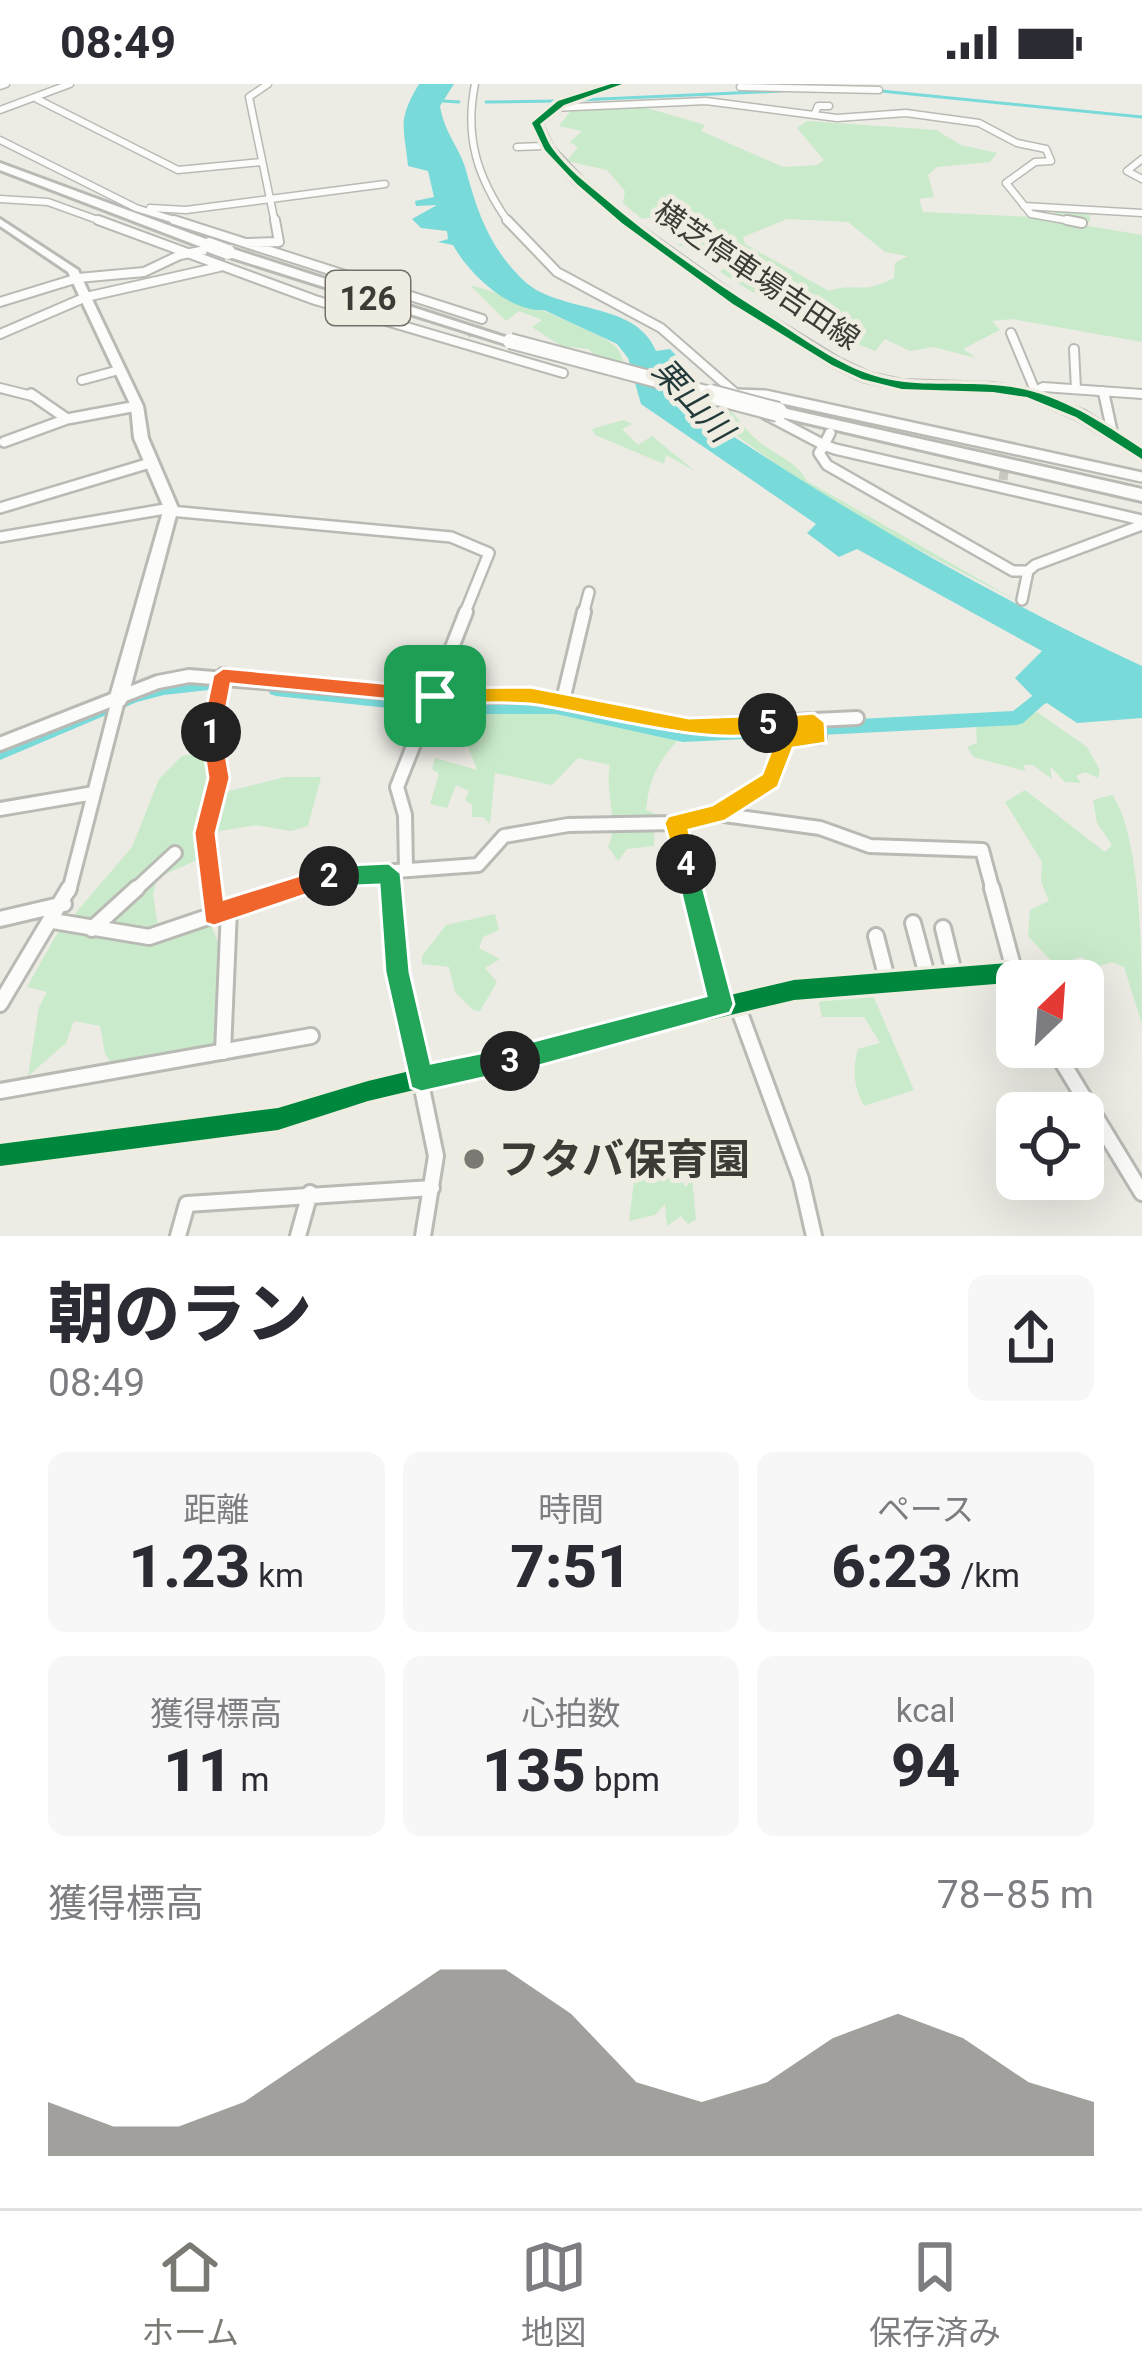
<!DOCTYPE html>
<html lang="ja">
<meta charset="utf-8">
<style>
:root{--surface:#fff;--page:#f7f7f7;--text:#2b2b33;--muted:#7c7c81;--line:#e1e1e2;--accent:#7a7973}
body{margin:0;font-family:Roboto,"Noto Sans JP",sans-serif;background:var(--page);color:var(--text);height:100vh;display:flex;flex-direction:column;font-size:45px;white-space:nowrap}
*{box-sizing:border-box;margin:0}
p{font-size:39px;color:var(--muted)}
.icon{flex:none;width:66px;height:66px;fill:none;stroke:currentColor;stroke-width:2;stroke-linecap:round;stroke-linejoin:round}
.map{position:relative;height:1152px;overflow:hidden}
.drawer{display:flex;flex-direction:column;background:var(--surface);flex:1}
.drawer>*{flex:none}
.needle{width:78px;rotate:25deg}
.buttons{position:absolute;left:996px;top:876px;display:grid;gap:24px}
.buttons a{display:grid;place-items:center;width:108px;height:108px;border-radius:18px;background:var(--surface);box-shadow:0 12px 48px #0002;font-size:60px}
.pin{position:absolute;display:grid;place-items:center;width:102px;height:102px;color:#fff;margin:-51px;border-radius:24px;box-shadow:0 6px 18px #0006}
.km{position:absolute;width:60px;height:60px;margin:-30px;border-radius:50%;background:#222;color:#fff;font-size:33px;line-height:60px;text-align:center}
.round{display:grid;place-items:center;flex:none;width:126px;height:126px;border-radius:18px;background:var(--page)}
.overview{display:flex;align-items:center;justify-content:space-between;height:204px;padding:0 48px}
h1{font-size:66px;font-weight:800;line-height:90px}
.metrics{display:grid;grid-template-columns:repeat(3,1fr);gap:18px;height:204px;padding:12px 48px}
.metrics div{display:grid;align-content:center;border-radius:18px;background:var(--page);text-align:center}
.metrics b{font-size:60px;font-weight:800}
.metrics small{font-size:33px;font-weight:400}
.metrics p{font-size:33px}
.chart{height:336px;padding:24px 48px}
.chart p{display:flex;justify-content:space-between}
.chart svg{width:100%;height:216px;margin-top:12px;fill:var(--accent);opacity:.7}
.status{display:flex;justify-content:space-between;align-items:center;height:84px;padding:0 60px;background:var(--surface);direction:ltr}
.status svg{height:33px;fill:currentColor}
.menu{display:flex;justify-content:space-around;align-items:center;height:168px;border-top:3px solid var(--line);background:var(--surface);font-size:33px;color:var(--muted)}
.menu a{display:grid;justify-items:center;gap:6px}
.menu .selected{color:var(--accent)}
.map>svg:first-child{display:block}
</style>
<div class="status"><b>08:49</b><svg viewBox="0 0 49 12"><path d="M0 12V9h3v3zM5 12V6h3v6zM10 12V3h3v9zM15 12V0h3v12zM26 1h20v11H26zM47 4h2v5h-2z"/></svg></div>
<div class="map">
<svg width="1142" height="1152" viewBox="0 0 1142 1152">
<rect width="100%" height="100%" fill="#ecebe4"/>
<path fill="#c9ebcb" fill-rule="evenodd" d="M 605,21 L 647,24 L 705,41 L 701,47 L 783,83 L 817,81 L 824,76 L 797,44 L 807,37 L 936,46 L 961,61 L 997,69 L 990,78 L 937,83 L 928,91 L 934,113 L 919,115 L 923,128 L 1055,134 L 1054,126 L 1090,131 L 1090,138 L 1060,137 L 1142,151 L 1142,258 L 1012,235 L 992,237 L 1000,246 L 963,265 L 976,274 L 933,263 L 910,267 L 885,255 L 875,267 C 847,255 801,243 789,213 L 773,206 L 754,209 L 720,188 L 733,176 L 677,161 L 698,152 L 657,132 L 642,135 L 623,119 L 625,107 L 607,86 L 567,77 L 578,63 L 570,58 L 582,47 L 559,42 L 572,25 ZM 787,135 L 848,138 L 885,168 L 908,172 L 895,179 L 894,194 C 860,212 857,197 829,207 L 745,160 L 743,153 Z
M 471,202 C 488,203 606,250 616,263 C 621,268 622,275 625,281 L 596,273 L 589,265 L 561,262 L 532,243 L 542,236 L 519,227 L 506,237 Z
M 705,315 C 734,319 737,339 756,355 C 773,371 796,376 807,397 L 1019,518 L 829,419 L 707,330 Z
M 623,336 L 632,340 L 622,345 L 638,361 L 652,352 L 695,387 L 666,371 L 664,380 L 595,351 L 592,345 Z
M 458,603 L 560,618 L 677,657 C 658,678 649,695 646,726 L 655,730 L 654,762 L 627,765 L 618,777 L 608,763 C 620,739 604,708 610,681 L 578,674 L 552,701 L 495,689 L 490,740 L 483,733 L 472,733 L 472,721 L 465,716 L 469,707 L 456,701 L 447,724 L 430,720 L 439,690 L 432,685 L 435,674 L 477,686 L 458,636 L 433,631 Z
M 1037,628 L 1087,663 L 1100,686 L 1098,694 L 1085,688 L 1076,692 L 1081,699 L 1065,698 L 1050,682 L 1052,695 L 1033,681 L 1024,681 L 1025,687 L 973,673 L 967,663 L 977,659 L 976,641 L 1015,637 Z
M 217,665 L 222,709 L 285,693 L 321,693 L 308,742 L 291,747 L 256,741 L 208,749 L 202,753 L 197,776 L 157,794 L 153,811 L 160,855 L 209,836 L 225,875 L 217,960 L 114,982 L 105,970 L 100,942 L 74,937 L 66,959 L 28,992 L 39,923 L 47,908 L 27,903 L 55,853 L 132,763 L 159,695 L 182,672 Z
M 1025,706 L 1105,768 L 1112,761 L 1097,739 L 1093,716 L 1112,711 C 1142,752 1142,880 1142,940 L 1124,883 L 1112,878 L 1100,882 L 1081,873 L 1055,881 L 1028,852 L 1030,826 L 1049,817 L 1041,797 L 1042,778 L 1005,718 Z
M 495,830 L 499,846 L 483,853 L 479,864 L 500,875 L 485,884 L 497,898 L 480,927 L 473,926 L 455,908 L 449,883 L 422,880 L 422,872 L 446,841 Z
M 865,893 L 914,1006 L 864,1022 C 854,1004 852,985 858,965 L 880,959 L 864,933 L 822,933 L 819,919 L 826,908 Z
M 678,1056 L 686,1074 L 681,1097 L 686,1103 L 692,1094 L 696,1136 L 688,1140 L 681,1132 L 667,1142 L 665,1120 L 655,1131 L 629,1137 L 636,1081 L 658,1071 L 673,1082 L 672,1060 Z"/>
<path fill="#79dada" d="M 419,0 L 454,0 L 440,22 C 445,52 461,64 467,90 C 478,130 490,163 521,194 C 556,231 635,215 656,267 L 670,265 L 696,292 L 670,299 L 674,313 C 823,414 978,506 1142,582 L 1142,634 L 1077,639 L 1047,619 L 1041,621 L 1015,594 L 1042,567 L 857,465 L 839,473 L 807,449 L 816,440 L 641,320 L 628,274 L 617,260 L 544,226 C 509,228 469,190 453,161 L 438,158 L 448,155 L 447,147 L 421,144 L 412,135 L 437,121 L 416,122 L 415,117 L 434,113 L 428,87 L 408,82 C 404,41 397,37 419,0 Z"/>
<g fill="none" stroke-linecap="round" stroke-linejoin="round">
<path stroke="#79dada" stroke-width="3" d="M 881,7 L 1142,33
M 579,16 L 782,7
M 443,17 L 459,18
M 486,18 L 558,17"/>
<path fill="#79dada" fill-rule="evenodd" d="M 683,293 L 689,297 L 705,329 L 720,345 L 718,348 L 708,348 L 693,331 L 677,297 Z
M 220,592 L 226,594 L 228,599 L 226,604 L 164,611 L 137,618 L 0,676 L 0,660 C 72,629 140,594 220,592 Z
M 276,598 L 445,616 L 556,616 L 683,644 L 1013,627 L 1046,601 L 1058,601 L 1060,606 L 1023,639 L 1017,641 L 683,658 L 556,630 L 445,630 L 276,612 L 270,610 L 268,605 L 270,600 Z"/>
<path stroke="#c9c8c1" stroke-width="8" stroke-dasharray="8 3" stroke-linecap="butt" d="M 333,211 L 357,204
M 467,251 L 476,242"/>
<path stroke="#c9c8c1" stroke-width="9" stroke-dasharray="9 4.5" stroke-linecap="butt" d="M 1003,396 L 1006,374"/>
<defs>
<path id="street-far4" d="M 268,0 L 249,13 L 275,139
M 475,0 C 464,54 478,95 509,139
M 0,2 L 6,0
M 740,3 L 879,6
M 37,15 L 178,86 L 261,78
M 551,24 L 706,17 L 837,34 L 906,29 L 979,39 L 1017,59 L 1046,65 L 1051,77 L 1035,78 L 1006,99 L 1031,130 L 1082,139
M 0,26 L 70,0
M 815,29 L 818,22 L 829,22
M 0,56 L 136,124 L 184,139
M 517,63 L 544,62
M 1142,75 L 1127,87 L 1142,95
M 0,115 L 48,118 L 106,139
M 1024,122 L 1142,129
M 150,124 L 186,126 L 385,100"/>
<path id="street-far3" d="M 98,136 L 315,216 L 563,289
M 174,136 L 482,235
M 507,136 L 557,188 L 661,244 L 740,313
M 1067,136 L 1082,139
M 246,159 L 279,158 L 275,136
M 0,218 L 78,194 L 144,188 L 180,171 L 216,164
M 1011,249 L 1034,304
M 0,250 L 86,213 L 219,183
M 1074,265 L 1076,305
M 82,296 L 119,286
M 0,304 L 36,313
M 1103,307 L 1104,313
M 736,310 L 774,313
M 1029,310 L 1043,303 L 1142,310"/>
<path id="street-far2" d="M 31,310 L 67,335
M 736,310 L 740,313
M 736,310 L 765,311 L 1142,393
M 1104,310 L 1113,352
M 765,330 L 824,361 L 819,369 L 827,381 L 1013,487 L 1028,487
M 830,349 L 824,361 L 835,365 L 1142,436
M 4,358 L 67,335 L 137,322
M 0,424 L 150,379
M 170,427 L 451,453 L 489,469 L 464,531
M 0,453 L 171,424
M 1022,516 L 1028,487 L 1035,481 L 1142,441
M 583,531 L 589,508"/>
<path id="street-far1" d="M 563,616 L 584,528
M 0,660 L 158,598 L 189,592 L 435,612 L 530,612 L 689,642 L 857,634
M 0,725 L 94,709
M 717,730 L 820,744 L 870,762 L 982,766 L 993,807
M 676,739 L 693,807
M 406,786 L 405,731 L 397,703 L 466,528
M 389,789 L 391,807
M 69,807 L 118,616
M 134,807 L 175,769
M 211,807 L 205,749 L 219,694 L 211,647 L 223,591
M 284,807 L 327,792 L 478,781 L 504,752 L 568,741 L 676,739 L 717,730 L 770,696 L 786,655 L 819,653 L 814,638"/>
<path id="street" d="M 211,804 L 214,831
M 390,804 L 398,888 L 436,1072 L 423,1152
M 692,804 L 721,920
M 992,804 L 1013,882 L 1008,889 L 1017,904
M 0,835 L 64,820
M 53,837 L 149,853 L 293,804
M 913,839 L 928,895
M 943,844 L 955,893
M 92,845 L 137,804
M 876,852 L 888,899
M 736,918 L 801,1095 L 814,1152
M 0,920 L 69,804
M 1053,963 L 1142,1109
M 223,968 L 229,825
M 0,1007 L 311,952
M 0,1071 L 278,1035 L 368,1007 L 794,906 L 1008,889
M 178,1152 L 187,1120 L 432,1104
M 298,1152 L 310,1109"/>
<path id="secondary" d="M 610,0 L 622,0 L 564,21 L 541,40 L 552,63 L 583,96 L 629,135 L 741,215 L 840,276 L 870,290 L 902,297 L 993,300 L 1034,307 L 1085,328 L 1142,365 L 1142,375 L 1076,334 L 1027,313 L 993,308 L 902,305 L 862,296 L 831,281 L 733,220 L 622,139 L 576,100 L 545,66 L 532,39 L 558,17 Z
M 0,135 L 78,186 L 143,322 L 148,354 L 178,424 L 127,616 L 124,621 L 112,621 L 109,616 L 164,424 L 134,354 L 131,322 L 68,188 L 0,142 Z"/>
<path id="highway" d="M 0,79 L 214,158 L 216,161 L 204,164 L 0,86 Z
M 223,165 L 233,165 L 517,257 L 505,260 L 223,171 Z
M 778,323 L 1142,405 L 1142,417 L 772,331 L 770,328 Z"/>
</defs>
<use href="#street-far4" stroke="#babab5" stroke-width="9"/>
<use href="#street-far3" stroke="#babab5" stroke-width="12"/>
<use href="#street-far2" stroke="#babab5" stroke-width="14"/>
<use href="#street-far1" stroke="#babab5" stroke-width="18"/>
<use href="#street" stroke="#babab5" stroke-width="20"/>
<use href="#secondary" stroke="#babab5" stroke-width="6"/>
<use href="#highway" stroke="#babab5" stroke-width="6"/>
<use href="#street-far4" stroke="#fcfcfb" stroke-width="6"/>
<use href="#street-far3" stroke="#fcfcfb" stroke-width="8"/>
<use href="#street-far2" stroke="#fcfcfb" stroke-width="9"/>
<use href="#street-far1" stroke="#fcfcfb" stroke-width="12"/>
<use href="#street" stroke="#fcfcfb" stroke-width="14"/>
<use href="#secondary" fill="#fcfcfb" fill-rule="evenodd"/>
<use href="#highway" fill="#fcfcfb" fill-rule="evenodd"/>
<defs>
<path id="highway-bridge-far1" d="M 209,161 L 228,168
M 510,257 L 721,313"/>
<path id="highway-bridge" d="M 710,310 L 778,328"/>
</defs>
<use href="#highway-bridge-far1" stroke="#babab5" stroke-width="18" stroke-linecap="butt"/>
<use href="#highway-bridge" stroke="#babab5" stroke-width="22" stroke-linecap="butt"/>
<use href="#highway-bridge-far1" stroke="#fcfcfb" stroke-width="14"/>
<use href="#highway-bridge" stroke="#fcfcfb" stroke-width="18"/>
<defs>
<path id="cycleway" d="M 611,0 L 622,0 L 564,21 L 540,40 C 544,47 547,57 552,64 C 566,84 587,100 605,115 C 659,161 718,201 777,238 C 809,259 845,285 882,294 C 918,303 956,298 992,301 C 1050,304 1095,334 1142,365 L 1142,375 L 1076,333 L 1027,313 L 993,308 L 902,305 L 862,295 L 832,281 L 733,220 L 622,139 L 577,100 L 545,66 L 532,39 L 558,17 Z
M 1008,879 L 1015,882 L 1018,889 L 1015,896 L 1008,899 L 794,916 L 368,1017 L 278,1046 L 0,1082 L 0,1060 L 278,1024 L 368,997 L 794,896 Z"/>
</defs>
<use href="#cycleway" stroke="#efede1" stroke-width="7"/>
<use href="#cycleway" fill="#00873e" fill-rule="evenodd"/>
</g>
<path fill="#f0652b" stroke="#fff" stroke-width="3" d="M 223,584 L 435,604 L 445,612 L 435,620 L 231,600 L 222,648 L 211,657 L 201,648 L 213,591 Z"/>
<path fill="#f0652b" stroke="#fff" stroke-width="3" d="M 211,640 L 222,648 L 230,694 L 216,749 L 224,815 L 329,782 L 341,792 L 338,800 L 214,842 L 205,839 L 194,749 L 208,694 L 201,648 Z"/>
<path fill="#22a559" stroke="#fff" stroke-width="3" d="M 389,779 L 401,789 L 410,888 L 431,979 L 510,963 L 523,977 L 519,986 L 421,1008 L 411,1004 L 385,888 L 379,801 L 329,803 L 318,792 L 329,782 Z"/>
<path fill="#22a559" stroke="#fff" stroke-width="3" d="M 686,769 L 697,780 L 734,920 L 730,929 L 510,990 L 500,986 L 496,977 L 510,963 L 706,912 L 674,780 Z"/>
<path fill="#f5b400" stroke="#fff" stroke-width="3" d="M 814,629 L 825,638 L 826,659 L 793,664 L 778,703 L 725,737 L 689,746 L 697,780 L 686,791 L 678,788 L 664,739 L 668,732 L 712,721 L 762,690 L 778,649 L 785,647 L 761,645 L 761,633 Z"/>
<path fill="#f5b400" stroke="#fff" stroke-width="3" d="M 530,603 L 689,634 L 768,631 L 779,639 C 749,676 576,624 530,620 C 499,617 466,620 435,620 L 425,612 L 435,604 Z"/>
<circle fill="#7a7973" stroke="#efede1" stroke-width="4.5" cx="474" cy="1075" r="12"/>
<g text-anchor="middle" dominant-baseline="central" stroke-width="10" stroke-linejoin="round" paint-order="stroke">
<g font-size="30" fill="#3c3b36" stroke="#efede1">
<text transform="translate(757 191) rotate(34)">横芝停車場吉田線</text>
</g>
<rect fill="#efede1" stroke="#727069" stroke-width="3" x="326" y="187" width="84" height="54" rx="9"/>
<g font-size="33" font-weight="bold" fill="#3c3b36">
<text x="368" y="214">126</text>
</g>
<g font-size="33" font-style="italic" fill="#233a3b" stroke="#efede1">
<text transform="translate(693 316) rotate(47)">栗山川</text>
</g>
<g font-size="42" font-weight="bold" fill="#3c3b36" stroke="#efede1" text-anchor="start">
<text x="498" y="1075">フタバ保育園</text>
</g>
</g>
</svg>
<div class="buttons">
<a><svg class="needle" viewBox="-14 -14 28 28"><path d="M0-13l5 13h-10z" fill="#e53935"/><path d="M0 13l5-13h-10z" fill="#7c7c81"/></svg></a>
<a><svg class="icon" aria-label="locate" viewBox="0 0 24 24"><circle cx="12" cy="12" r="6"/><path d="M12 2v4M12 18v4M2 12h4M18 12h4"/></svg></a>
</div>
<div class="pin" style="left:435px;top:612px;background:#1e9e55"><svg class="icon" aria-label="arrive" viewBox="0 0 24 24"><path d="M6 21V4h12l-3 4 3 4H6"/></svg></div>
<b class="km" style="left:211px;top:648px">1</b>
<b class="km" style="left:329px;top:792px">2</b>
<b class="km" style="left:510px;top:977px">3</b>
<b class="km" style="left:686px;top:780px">4</b>
<b class="km" style="left:768px;top:639px">5</b>
</div>
<section class="drawer">
<div class="overview"><div><h1>朝のラン</h1><p>08:49</p></div><a class="round"><svg class="icon" aria-label="share" viewBox="0 0 24 24"><path d="M12 15V3M7 8l5-5 5 5M5 13v7h14v-7"/></svg></a></div>
<div class="metrics">
<div><p>距離</p><b>1.23<small> km</small></b></div>
<div><p>時間</p><b>7:51</b></div>
<div><p>ペース</p><b>6:23<small> /km</small></b></div>
</div>
<div class="metrics">
<div><p>獲得標高</p><b>11<small> m</small></b></div>
<div><p>心拍数</p><b>135<small> bpm</small></b></div>
<div><p>kcal</p><b>94</b></div>
</div>
<div class="chart"><p><span>獲得標高</span>78–85 m</p>
<svg viewBox="0 0 160 44" preserveAspectRatio="none"><path d="M0 44V33L10 38L20 38L30 33L40 24L50 15L60 6L70 6L80 15L90 29L100 33L110 29L120 20L130 15L140 20L150 29L160 33V44z"/></svg>
</div>
</section>
<nav class="menu">
<a class="selected"><svg class="icon" aria-label="home" viewBox="0 0 24 24"><path d="M3 11l9-7 9 7M6 9v11h12V9"/></svg>ホーム</a>
<a><svg class="icon" aria-label="map" viewBox="0 0 24 24"><path d="M3 6l6-2 6 2 6-2v14l-6 2-6-2-6 2zM9 4v14M15 6v14"/></svg>地図</a>
<a><svg class="icon" aria-label="saved" viewBox="0 0 24 24"><path d="M7 4h10v16l-5-4-5 4z"/></svg>保存済み</a>
</nav>
